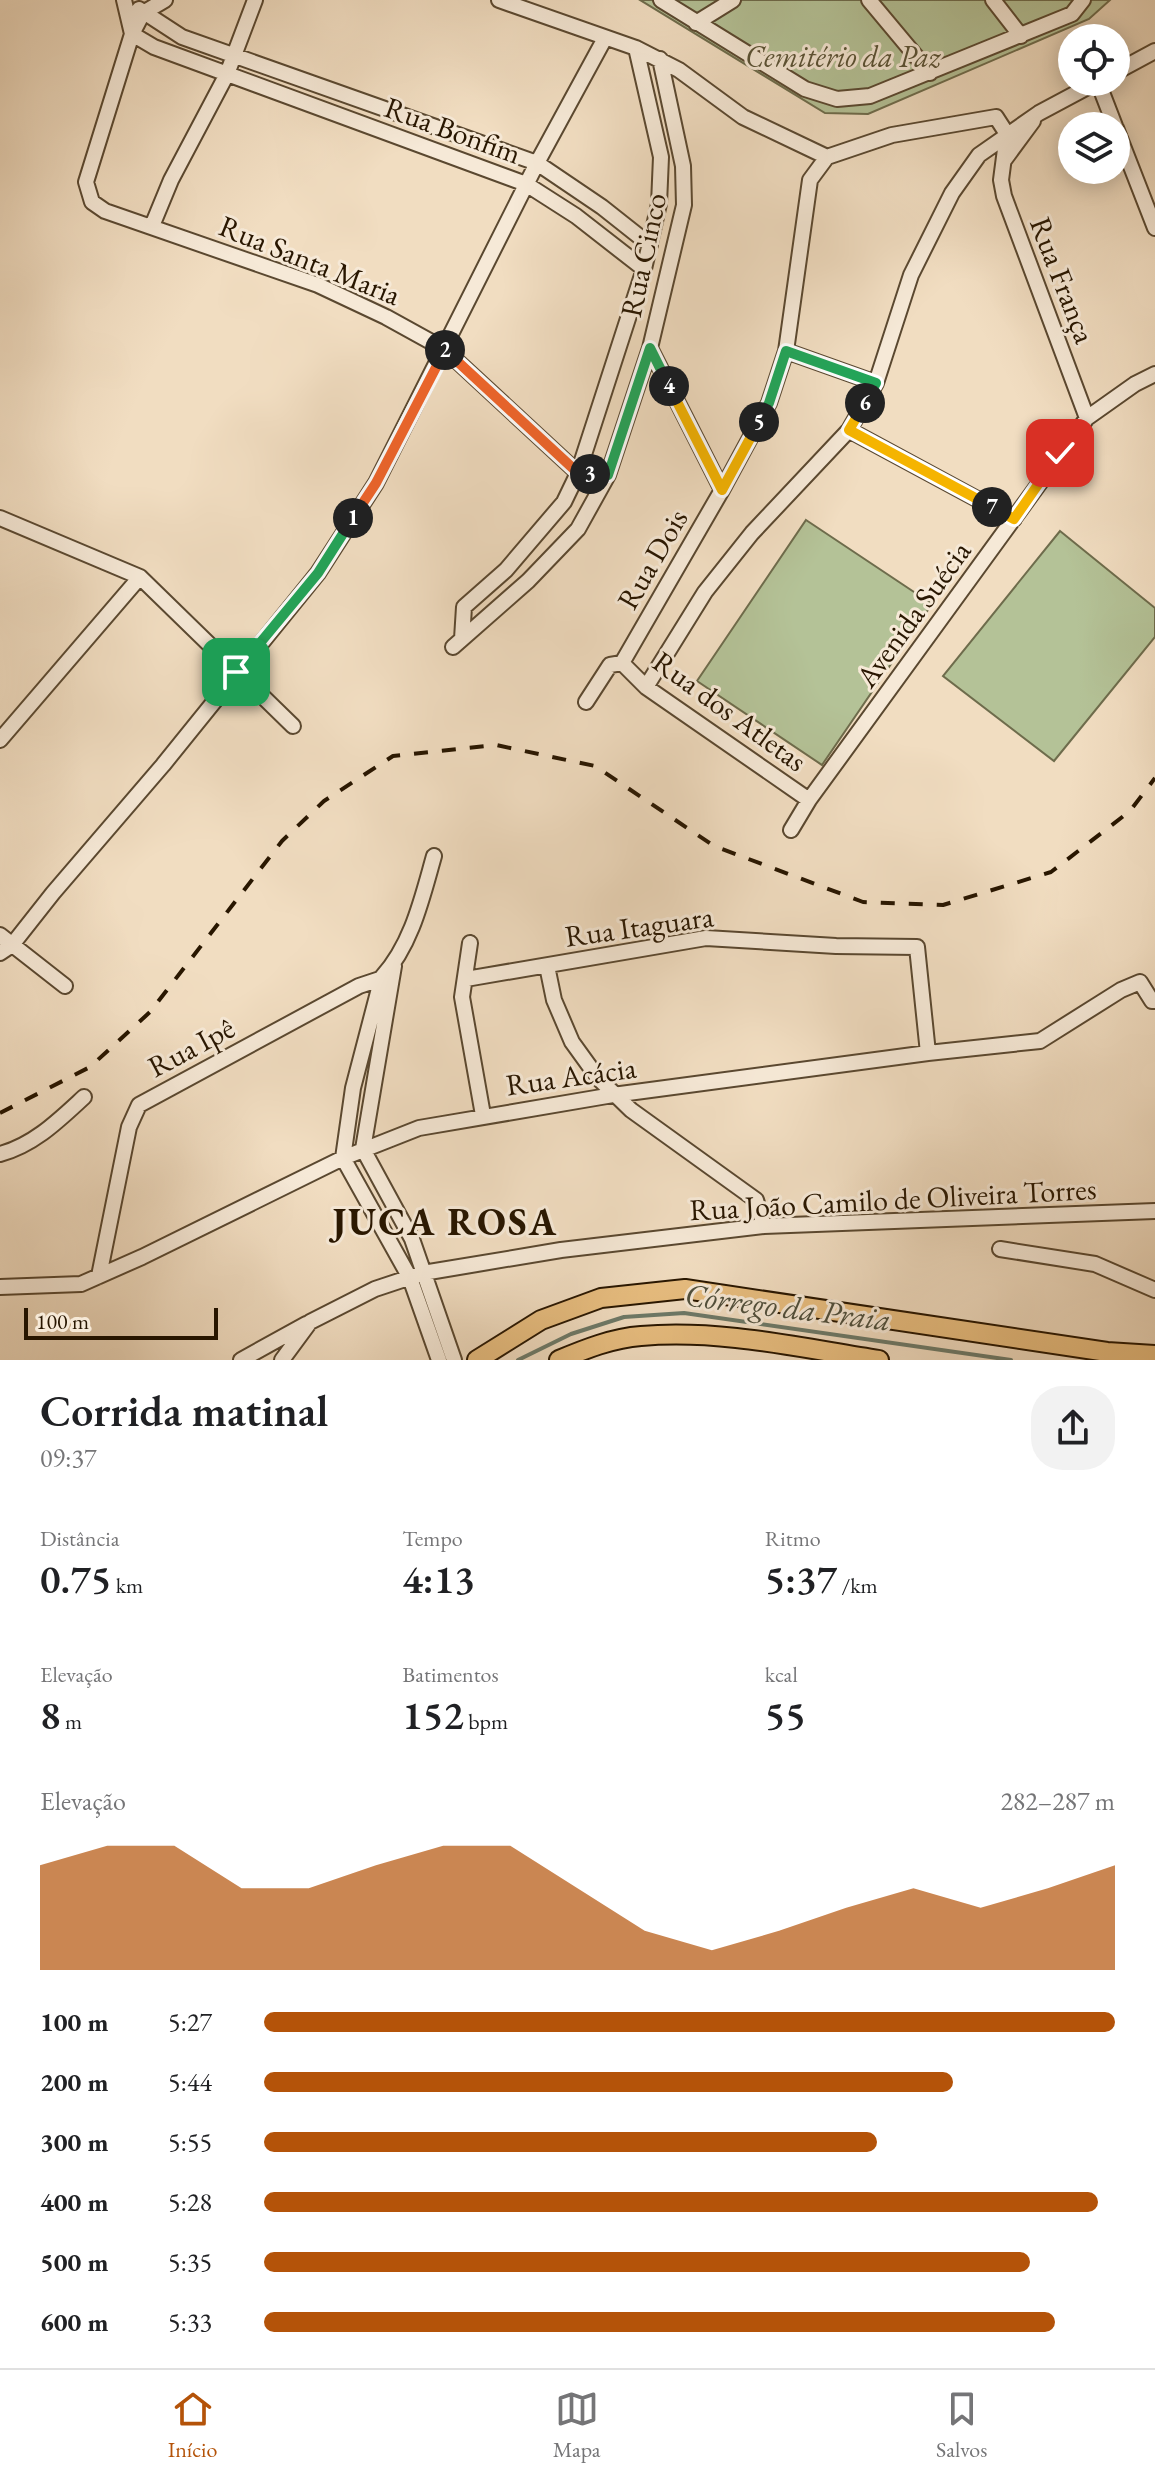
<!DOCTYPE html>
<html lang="pt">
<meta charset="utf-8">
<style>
:root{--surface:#fff;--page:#f2f2f2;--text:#202124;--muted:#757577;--line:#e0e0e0;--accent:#b45309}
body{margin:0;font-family:"EB Garamond",serif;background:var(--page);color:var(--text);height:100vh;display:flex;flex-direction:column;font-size:30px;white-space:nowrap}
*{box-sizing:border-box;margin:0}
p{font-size:26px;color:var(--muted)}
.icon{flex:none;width:44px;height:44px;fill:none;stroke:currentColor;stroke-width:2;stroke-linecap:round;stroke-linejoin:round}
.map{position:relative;height:1360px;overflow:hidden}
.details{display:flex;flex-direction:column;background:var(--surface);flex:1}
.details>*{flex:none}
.buttons{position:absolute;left:1058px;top:24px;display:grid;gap:16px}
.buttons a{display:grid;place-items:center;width:72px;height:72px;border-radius:50%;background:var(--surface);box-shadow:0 4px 20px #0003;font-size:40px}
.scale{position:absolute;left:24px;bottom:20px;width:194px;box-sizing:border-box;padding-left:8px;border:4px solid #281600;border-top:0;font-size:22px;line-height:28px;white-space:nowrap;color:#281600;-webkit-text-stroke:6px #f6e9d7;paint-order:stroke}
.pin{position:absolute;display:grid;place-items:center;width:68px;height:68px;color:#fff;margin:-34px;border-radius:16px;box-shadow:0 4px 12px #0006}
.km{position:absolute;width:40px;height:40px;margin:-20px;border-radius:50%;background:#222;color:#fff;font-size:22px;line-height:40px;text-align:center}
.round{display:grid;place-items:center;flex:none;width:84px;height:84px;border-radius:32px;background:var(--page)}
.overview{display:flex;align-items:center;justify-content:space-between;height:136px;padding:0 40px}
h1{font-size:44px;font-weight:600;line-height:60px}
.metrics{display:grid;grid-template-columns:repeat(3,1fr);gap:12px;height:136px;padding:8px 40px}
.metrics div{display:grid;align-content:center}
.metrics b{font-size:40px;font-weight:600}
.metrics small{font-size:22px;font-weight:400}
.metrics p{font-size:22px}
.chart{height:224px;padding:16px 40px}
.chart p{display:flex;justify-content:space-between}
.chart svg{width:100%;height:144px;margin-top:8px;fill:var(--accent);opacity:.7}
ul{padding:0 40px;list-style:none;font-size:26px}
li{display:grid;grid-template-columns:128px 96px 1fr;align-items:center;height:60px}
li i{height:20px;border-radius:10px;background:var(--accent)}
.menu{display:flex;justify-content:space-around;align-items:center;height:112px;border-top:2px solid var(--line);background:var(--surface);font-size:22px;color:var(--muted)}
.menu a{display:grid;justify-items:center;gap:4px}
.menu .on{color:var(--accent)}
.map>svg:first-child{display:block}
</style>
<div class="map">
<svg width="1155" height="1360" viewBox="0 0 1155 1360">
<rect width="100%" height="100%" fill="#f1ddc1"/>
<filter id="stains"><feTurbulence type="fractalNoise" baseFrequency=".0025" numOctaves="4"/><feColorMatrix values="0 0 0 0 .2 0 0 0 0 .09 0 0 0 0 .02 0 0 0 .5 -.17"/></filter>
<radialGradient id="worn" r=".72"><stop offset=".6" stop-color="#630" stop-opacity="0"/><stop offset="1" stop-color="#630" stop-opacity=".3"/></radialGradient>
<path fill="#b4c297" stroke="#6e6c4c" stroke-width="2" d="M 640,0 L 1110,0 L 1089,19 L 868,114 L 825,113 Z
M 806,520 L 932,604 L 822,765 L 697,681 Z
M 1060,531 L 1155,608 L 1155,637 L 1054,761 L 943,676 Z"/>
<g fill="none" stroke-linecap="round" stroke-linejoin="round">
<path stroke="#6d7a69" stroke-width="4" d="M 518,1360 L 571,1334 L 624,1317 L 684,1313 L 1011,1360"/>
<defs>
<path id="minor" d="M 124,0 L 132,34 L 154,47 L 526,184 L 576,216 L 644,269
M 165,0 L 143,13 L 132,34 L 86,182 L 92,202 L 105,211 L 318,285 L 386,317 L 444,349 L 578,473 L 608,475
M 499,0 L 636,48 L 679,70 L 743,117 L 827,157
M 661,0 L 805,89 L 837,99 L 870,96 L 1072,14 L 1083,0
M 869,0 L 930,73
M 993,0 L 1021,36
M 139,9 L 182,37 L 537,163 L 602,207 L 650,245
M 696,23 L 733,0
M 1116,72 L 1155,51
M 1098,82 L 1115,126
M 1116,128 L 1155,228
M 1007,134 L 1001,180 L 1004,196 L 1087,418
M 827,157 L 892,135 L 996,117 L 1007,134
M 1005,159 L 1033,121
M 152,226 L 171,180 L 227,74 L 255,0
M 650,348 L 722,490
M 786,351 L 876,383
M 849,430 L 1014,519
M 0,518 L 140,577 L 293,726
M 462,639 L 464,607 L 506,570 L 564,502 L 578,473 L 644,269 L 659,204 L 661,157 L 636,48
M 453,647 L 528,581 L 578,529 L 608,475 L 650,348 L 684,205 L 683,166 L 660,59
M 622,663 L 646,687 L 809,800
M 646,687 L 705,592 L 752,533 L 849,430 L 876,383 L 911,275 L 952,193 L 979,155 L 1039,113 L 1097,82
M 586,702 L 610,665 L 622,663 L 722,490 L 769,403 L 786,351 L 810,180 L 827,157
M 0,740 L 140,577
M 791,830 L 809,800 L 1087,418 L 1135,384 L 1155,374
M 434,856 C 422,898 412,944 382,977 L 353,1088 L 343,1158 L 410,1278 L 439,1360
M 0,935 L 65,986
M 470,943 L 462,997 L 483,1115
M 0,953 L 12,945 L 53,893 L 163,765 L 318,573 L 376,483 L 537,163 L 605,38
M 394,966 L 363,1149 L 412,1239 L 454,1360
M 547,966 L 554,1000 L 572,1042 L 598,1078 L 631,1110 L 756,1200 L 764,1226
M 466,979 L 706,938 L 836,946 L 917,947 L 928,1053
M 0,1154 C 34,1145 59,1120 84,1097
M 1000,1249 L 1095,1264 L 1155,1290
M 99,1276 L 129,1127 L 139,1105 L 359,986 L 389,976
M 0,1287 L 81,1284 L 142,1257 L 343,1158 L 419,1128 L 613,1095 L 928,1053 L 1040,1041 L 1121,990 L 1140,982 L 1152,1001 L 1155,1001
M 241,1360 L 306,1324
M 282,1360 L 310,1322 L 375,1289 L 423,1273 L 561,1250 L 764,1226 L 1155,1211"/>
<path id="major" d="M 477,1360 L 541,1320 L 601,1298 L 685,1289 L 1107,1352 L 1155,1355
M 559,1360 C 585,1349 613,1338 641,1336 C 720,1329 801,1348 879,1360"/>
</defs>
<use href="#minor" stroke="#5a4830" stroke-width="18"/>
<use href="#major" stroke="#281600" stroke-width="22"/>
<use href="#minor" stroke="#f6e9d7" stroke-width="14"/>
<use href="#major" stroke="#e8be80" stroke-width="18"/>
<path stroke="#281600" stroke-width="4" stroke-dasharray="14 14" stroke-linecap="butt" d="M 0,1113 L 90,1067 L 150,1012 L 282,841 L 324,801 L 393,756 L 496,745 L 595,766 L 714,846 L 863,902 L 943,905 L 1051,872 L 1130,811 L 1155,778"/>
</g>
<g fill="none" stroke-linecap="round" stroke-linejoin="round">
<defs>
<path id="split-1" d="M 236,672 L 318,573 L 353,518"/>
<path id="split-2" d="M 353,518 L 376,483 L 445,350"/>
<path id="split-3" d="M 445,350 L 578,473 L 590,474"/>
<path id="split-4" d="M 590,474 L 608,475 L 650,348 L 669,386"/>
<path id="split-5" d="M 669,386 L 722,490 L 759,422"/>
<path id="split-6" d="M 759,422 L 769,403 L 786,351 L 876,383 L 865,403"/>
<path id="split-7" d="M 865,403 L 849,430 L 992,507"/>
<path id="split-8" d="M 992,507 L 1014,519 L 1060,453"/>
</defs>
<use href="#split-1" stroke="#fff" stroke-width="16"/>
<use href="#split-2" stroke="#fff" stroke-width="16"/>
<use href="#split-3" stroke="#fff" stroke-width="16"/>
<use href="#split-4" stroke="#fff" stroke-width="16"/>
<use href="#split-5" stroke="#fff" stroke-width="16"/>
<use href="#split-6" stroke="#fff" stroke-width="16"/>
<use href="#split-7" stroke="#fff" stroke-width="16"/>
<use href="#split-8" stroke="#fff" stroke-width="16"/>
<use href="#split-1" stroke="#22a559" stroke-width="10"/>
<use href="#split-2" stroke="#f0652b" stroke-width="10"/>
<use href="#split-3" stroke="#f0652b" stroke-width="10"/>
<use href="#split-4" stroke="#22a559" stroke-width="10"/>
<use href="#split-5" stroke="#f5b400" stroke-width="10"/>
<use href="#split-6" stroke="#22a559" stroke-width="10"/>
<use href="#split-7" stroke="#f5b400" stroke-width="10"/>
<use href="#split-8" stroke="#f5b400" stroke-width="10"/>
</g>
<g text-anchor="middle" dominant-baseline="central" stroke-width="6" stroke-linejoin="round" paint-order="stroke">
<g font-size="30" font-style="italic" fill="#595235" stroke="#f6e9d7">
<text x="843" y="56">Cemitério da Paz</text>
</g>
<g font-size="30" fill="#281600" stroke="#f6e9d7">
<text transform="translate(453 130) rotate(20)">Rua Bonfim</text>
<text transform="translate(643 255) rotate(-78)">Rua Cinco</text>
<text transform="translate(310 260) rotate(22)">Rua Santa Maria</text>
<text transform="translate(1063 280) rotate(69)">Rua França</text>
<text transform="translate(652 559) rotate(-60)">Rua Dois</text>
<text transform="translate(913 614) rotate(-54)">Avenida Suécia</text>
<text transform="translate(730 711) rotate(36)">Rua dos Atletas</text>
<text transform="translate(639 926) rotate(-8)">Rua Itaguara</text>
<text transform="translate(191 1047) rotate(-28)">Rua Ipê</text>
<text transform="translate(571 1076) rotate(-8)">Rua Acácia</text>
<text transform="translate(893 1199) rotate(-3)">Rua João Camilo de Oliveira Torres</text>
</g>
<g font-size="32" font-style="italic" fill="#50503d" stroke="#f6e9d7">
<text transform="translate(788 1307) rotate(7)">Córrego da Praia</text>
</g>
<g font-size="38" font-weight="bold" letter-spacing="2" fill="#281600" stroke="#f6e9d7">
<text x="445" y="1221">JUCA ROSA</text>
</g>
</g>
<rect width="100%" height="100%" filter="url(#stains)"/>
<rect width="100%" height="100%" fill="url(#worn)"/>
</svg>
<div class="buttons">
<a><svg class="icon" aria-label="locate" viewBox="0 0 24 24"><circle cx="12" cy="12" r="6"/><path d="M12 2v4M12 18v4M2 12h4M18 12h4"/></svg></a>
<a><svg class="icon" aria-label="layers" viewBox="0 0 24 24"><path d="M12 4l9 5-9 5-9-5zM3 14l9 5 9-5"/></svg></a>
</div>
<div class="scale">100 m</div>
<div class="pin" style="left:236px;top:672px;background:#1e9e55"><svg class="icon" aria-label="arrive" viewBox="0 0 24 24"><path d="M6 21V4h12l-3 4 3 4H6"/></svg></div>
<div class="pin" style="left:1060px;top:453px;background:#d93025"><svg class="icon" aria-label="check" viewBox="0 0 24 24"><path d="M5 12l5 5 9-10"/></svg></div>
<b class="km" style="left:353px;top:518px">1</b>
<b class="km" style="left:445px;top:350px">2</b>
<b class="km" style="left:590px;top:474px">3</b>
<b class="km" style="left:669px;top:386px">4</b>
<b class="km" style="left:759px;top:422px">5</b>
<b class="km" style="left:865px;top:403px">6</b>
<b class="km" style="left:992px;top:507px">7</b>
</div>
<section class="details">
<div class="overview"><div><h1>Corrida matinal</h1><p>09:37</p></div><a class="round"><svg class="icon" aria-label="share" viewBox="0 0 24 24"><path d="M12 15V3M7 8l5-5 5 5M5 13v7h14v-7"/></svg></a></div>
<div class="metrics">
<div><p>Distância</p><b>0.75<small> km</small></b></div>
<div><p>Tempo</p><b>4:13</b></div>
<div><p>Ritmo</p><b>5:37<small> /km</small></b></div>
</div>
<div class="metrics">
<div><p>Elevação</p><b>8<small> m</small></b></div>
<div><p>Batimentos</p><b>152<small> bpm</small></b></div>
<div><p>kcal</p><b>55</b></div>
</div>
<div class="chart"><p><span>Elevação</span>282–287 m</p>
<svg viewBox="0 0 160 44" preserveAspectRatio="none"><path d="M0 44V12L10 6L20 6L30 19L40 19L50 12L60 6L70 6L80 19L90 32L100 38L110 32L120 25L130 19L140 25L150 19L160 12V44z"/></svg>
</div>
<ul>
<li><b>100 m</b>5:27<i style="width:100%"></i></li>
<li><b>200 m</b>5:44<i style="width:81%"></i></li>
<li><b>300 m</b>5:55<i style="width:72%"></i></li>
<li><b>400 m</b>5:28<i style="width:98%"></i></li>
<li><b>500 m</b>5:35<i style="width:90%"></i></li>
<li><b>600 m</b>5:33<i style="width:93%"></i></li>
</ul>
</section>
<nav class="menu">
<a class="on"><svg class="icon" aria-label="home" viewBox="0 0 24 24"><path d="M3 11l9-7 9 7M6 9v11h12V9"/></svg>Início</a>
<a><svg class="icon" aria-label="map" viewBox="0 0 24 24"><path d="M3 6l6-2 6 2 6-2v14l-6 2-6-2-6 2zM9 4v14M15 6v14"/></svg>Mapa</a>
<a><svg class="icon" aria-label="saved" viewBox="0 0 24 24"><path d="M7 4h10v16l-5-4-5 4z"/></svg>Salvos</a>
</nav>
